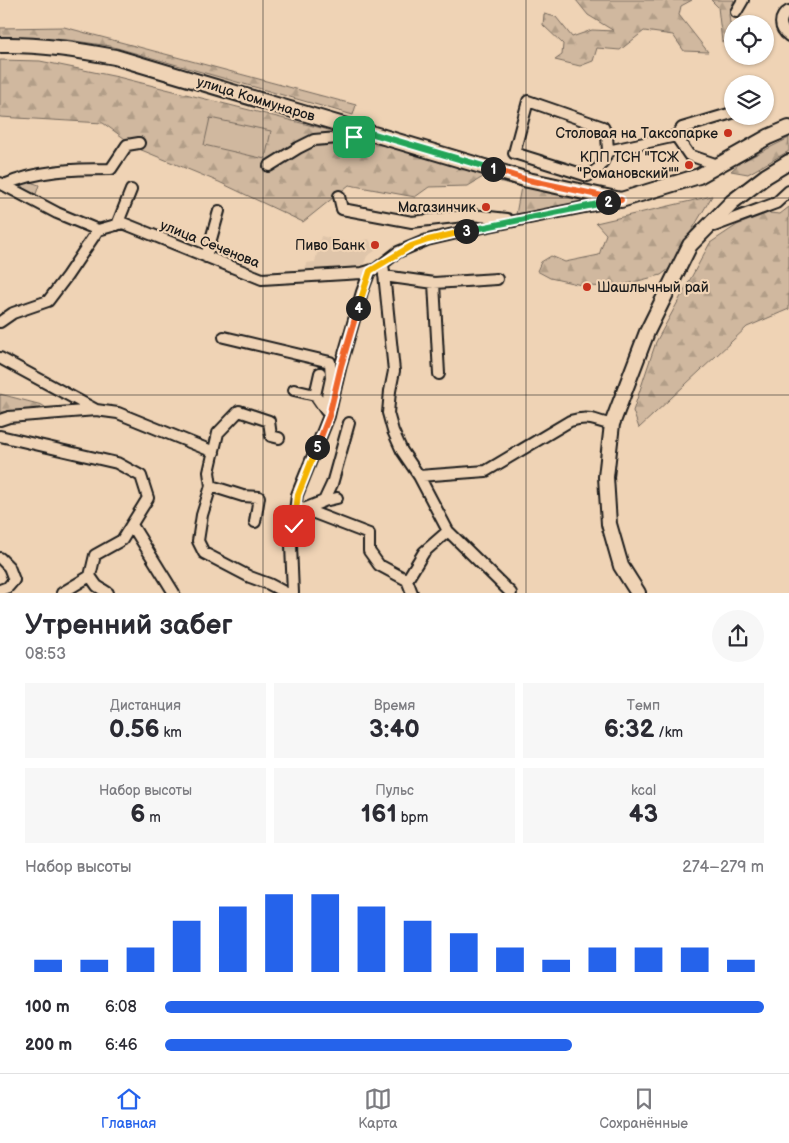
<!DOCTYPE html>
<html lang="ru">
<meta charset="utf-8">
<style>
:root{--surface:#fff;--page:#f7f7f7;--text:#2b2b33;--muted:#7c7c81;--line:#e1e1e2;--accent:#2563eb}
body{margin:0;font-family:"Balsamiq Sans",sans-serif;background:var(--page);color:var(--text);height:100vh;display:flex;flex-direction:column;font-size:19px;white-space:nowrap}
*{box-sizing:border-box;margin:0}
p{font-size:16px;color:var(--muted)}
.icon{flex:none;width:28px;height:28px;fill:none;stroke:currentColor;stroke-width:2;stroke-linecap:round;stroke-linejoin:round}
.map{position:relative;height:593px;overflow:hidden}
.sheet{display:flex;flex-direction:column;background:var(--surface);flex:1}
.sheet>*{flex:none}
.controls{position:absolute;left:724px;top:15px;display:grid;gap:10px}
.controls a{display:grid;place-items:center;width:50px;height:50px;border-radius:50%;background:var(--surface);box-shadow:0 1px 4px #0004;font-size:25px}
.pin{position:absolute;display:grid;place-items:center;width:42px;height:42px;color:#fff;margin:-21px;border-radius:10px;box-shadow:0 2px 8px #0006}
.km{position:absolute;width:25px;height:25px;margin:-12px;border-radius:50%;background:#222;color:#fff;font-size:14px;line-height:25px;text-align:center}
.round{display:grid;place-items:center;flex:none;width:52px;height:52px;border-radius:26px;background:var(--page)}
.summary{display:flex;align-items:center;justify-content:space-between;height:85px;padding:0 25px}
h1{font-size:28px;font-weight:800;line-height:38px}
.figures{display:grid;grid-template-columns:repeat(3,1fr);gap:8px;height:85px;padding:5px 25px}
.figures div{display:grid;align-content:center;border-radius:0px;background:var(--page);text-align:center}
.figures b{font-size:25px;font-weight:800}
.figures small{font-size:14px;font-weight:400}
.figures p{font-size:14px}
.chart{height:140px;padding:10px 25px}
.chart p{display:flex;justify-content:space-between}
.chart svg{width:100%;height:90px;margin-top:5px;stroke:var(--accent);stroke-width:6}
ul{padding:0 25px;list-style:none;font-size:16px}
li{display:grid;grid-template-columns:80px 60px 1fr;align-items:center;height:38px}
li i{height:12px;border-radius:6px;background:var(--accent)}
.dock{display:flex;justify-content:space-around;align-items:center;height:70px;border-top:1px solid var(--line);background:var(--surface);font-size:14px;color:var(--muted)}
.dock a{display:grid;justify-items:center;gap:2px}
.dock .selected{color:var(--accent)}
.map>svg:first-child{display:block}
</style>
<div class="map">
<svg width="789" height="593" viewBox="0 0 789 593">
<defs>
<pattern id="forest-firs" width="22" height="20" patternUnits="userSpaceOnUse" patternTransform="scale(1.25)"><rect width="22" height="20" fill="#d0b89f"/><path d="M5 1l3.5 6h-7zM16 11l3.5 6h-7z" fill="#b29e88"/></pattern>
<pattern id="park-tufts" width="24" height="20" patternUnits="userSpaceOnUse" patternTransform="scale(1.25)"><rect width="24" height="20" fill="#d0b89f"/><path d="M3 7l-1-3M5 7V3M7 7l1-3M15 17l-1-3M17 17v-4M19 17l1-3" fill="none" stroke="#b29e88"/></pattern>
</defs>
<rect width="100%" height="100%" fill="#efd3b5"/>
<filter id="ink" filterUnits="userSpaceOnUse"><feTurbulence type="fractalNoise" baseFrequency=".02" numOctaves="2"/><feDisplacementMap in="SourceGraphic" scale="10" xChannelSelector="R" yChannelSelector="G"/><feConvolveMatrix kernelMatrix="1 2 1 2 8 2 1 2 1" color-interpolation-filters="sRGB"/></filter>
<g filter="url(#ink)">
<path fill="#dfc5aa" d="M 321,236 L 348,243 L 355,243 L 369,239 L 375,251 L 367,256 L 361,271 L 305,274 L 306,263 L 315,262 Z"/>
<path fill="url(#forest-firs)" stroke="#766a5e" d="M 576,0 L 692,0 L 681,6 L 679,15 L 708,52 L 684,51 L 673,35 L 644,31 L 620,50 L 597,48 L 593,61 L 580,66 L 555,60 L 562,55 L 563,44 L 543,25 L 544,14 L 556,17 L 572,37 L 592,30 L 614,31 L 588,15 Z
M 711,0 L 734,0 L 729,15 L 731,30 L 725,41 L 722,42 L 718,7 Z
M 64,27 L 356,105 L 353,115 L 110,46 L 68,40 L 0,39 L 0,28 Z
M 0,60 L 40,61 L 118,77 L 528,180 L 621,200 L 515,220 L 521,187 L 483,177 L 468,186 L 429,187 L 415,197 L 349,185 L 303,222 L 219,182 L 139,149 L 103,123 L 0,117 Z
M 789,138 L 789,151 L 748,174 L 731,171 L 741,162 Z
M 712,196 L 669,269 L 661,275 L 615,287 L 586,286 L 550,278 L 537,271 L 541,262 L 551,256 L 565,262 L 599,255 L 606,234 L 596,223 Z
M 789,207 L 789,309 L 747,327 L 639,428 L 633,411 L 656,342 L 710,243 L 737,225 L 768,213 L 780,214 Z
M 0,394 L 42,405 L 48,409 L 40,413 L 0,412 Z"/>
<path fill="url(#park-tufts)" stroke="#766a5e" d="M 25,180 L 39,185 L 36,194 L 21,189 Z"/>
<path fill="#d0b89f" stroke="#766a5e" d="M 210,118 L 271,131 L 265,159 L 204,145 Z"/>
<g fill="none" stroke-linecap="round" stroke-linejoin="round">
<defs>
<path id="minor" d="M 789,11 C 778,17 779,29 789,36
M 736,12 L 743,0
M 676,136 L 682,128 L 732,113
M 608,151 L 600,167 L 588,176 L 514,153 L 528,101 L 603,127 L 607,135 L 608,151 L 676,136 L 689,155 L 718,165
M 269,166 L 298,148 L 314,140 L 362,136 L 367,132
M 0,183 L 57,213 L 98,230 L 123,223 L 262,279 L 362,273 L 376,269 L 398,252 L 427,240 L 479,228 L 615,201
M 4,185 C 38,170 75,169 111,169 L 127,145 L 139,143
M 339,196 L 342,209 L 412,222 L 472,215 L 507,219
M 117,225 L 131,190
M 714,226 L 776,203 L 789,191
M 206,257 L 219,211
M 383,264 L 394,371 L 390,391 L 388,413 L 393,431 L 402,451 L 419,476 L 448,531 L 511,593
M 384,276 L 434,283 L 497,279
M 434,283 L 439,374
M 0,322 L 13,313 L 48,301 L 67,276 L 98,230
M 224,337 L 330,362 L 331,378 L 325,406
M 0,358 L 96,410
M 294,390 L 315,395 L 326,411
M 315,395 L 320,373
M 0,420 L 9,417 L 96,410 L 118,413 L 214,452
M 0,436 L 117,463 L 141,476 L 148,498 L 122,540 L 95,555 L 90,576 L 97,586 L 108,593
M 419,476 L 486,471 L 570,421 C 577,419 584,418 591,419 C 598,420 604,424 612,424
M 211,486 L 209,472 L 218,433 L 239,411 L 269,421 L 271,436 L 279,438
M 324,501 L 337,498
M 296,506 L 369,534 L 369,551 L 379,565 L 407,580
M 304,509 L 324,501 L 332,484 L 349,423
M 255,522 L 259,497 L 243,496 L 211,486 L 202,515 L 198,541 L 204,553 L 250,577 L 269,584 L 286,593
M 132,525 L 174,593
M 0,558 L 9,567 L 14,580 L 8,587 L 0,590
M 62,593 L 90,576
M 293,593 L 291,545 L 297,495 L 329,416 L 341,365 L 362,292 L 370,271
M 412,593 L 407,580 L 424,552 L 448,531"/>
<path id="major" d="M 0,45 C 39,44 77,50 115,57 L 528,180 L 621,200 L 699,176 L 768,137 L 789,128
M 638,593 L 621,566 L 609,524 L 606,477 L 612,424 L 647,332 L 690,245 L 732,202 L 766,176 L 789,162"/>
</defs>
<use href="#minor" stroke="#1c1c1c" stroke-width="14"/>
<use href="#major" stroke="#1c1c1c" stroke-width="18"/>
<use href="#minor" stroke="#efd3b5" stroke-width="10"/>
<use href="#major" stroke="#efd3b5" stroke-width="14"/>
</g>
</g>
<g fill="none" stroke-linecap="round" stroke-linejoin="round" filter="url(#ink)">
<defs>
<path id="split-1" d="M 354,137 L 362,136 L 367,132 L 493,169"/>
<path id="split-2" d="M 493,169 L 528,180 L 621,200 L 608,202"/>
<path id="split-3" d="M 466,231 L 608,202"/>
<path id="split-4" d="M 358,308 L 370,271 L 411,246 L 428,240 L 466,231"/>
<path id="split-5" d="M 317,447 L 329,416 L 341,366 L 358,308"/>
<path id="split-6" d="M 294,526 L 298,495 L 317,447"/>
</defs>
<use href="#split-1" stroke="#fff" stroke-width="10"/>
<use href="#split-2" stroke="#fff" stroke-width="10"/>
<use href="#split-3" stroke="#fff" stroke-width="10"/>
<use href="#split-4" stroke="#fff" stroke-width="10"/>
<use href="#split-5" stroke="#fff" stroke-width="10"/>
<use href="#split-6" stroke="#fff" stroke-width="10"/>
<use href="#split-1" stroke="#22a559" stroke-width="6"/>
<use href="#split-2" stroke="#f0652b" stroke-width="6"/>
<use href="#split-3" stroke="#22a559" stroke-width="6"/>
<use href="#split-4" stroke="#f5b400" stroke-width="6"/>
<use href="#split-5" stroke="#f0652b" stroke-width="6"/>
<use href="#split-6" stroke="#f5b400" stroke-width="6"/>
</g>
<path fill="none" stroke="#1c1c1c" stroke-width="1" stroke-opacity="0.55" d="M 263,0 L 263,593M 526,0 L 526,593M 0,198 L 789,198M 0,395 L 789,395"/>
<g fill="#c8321e" stroke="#efd3b5" stroke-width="2">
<circle cx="728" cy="133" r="5"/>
<circle cx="689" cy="165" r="5"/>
<circle cx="486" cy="207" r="5"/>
<circle cx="375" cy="245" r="5"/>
<circle cx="587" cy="287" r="5"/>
</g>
<g text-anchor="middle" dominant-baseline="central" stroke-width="4.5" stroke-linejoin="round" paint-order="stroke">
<g font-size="14" fill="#1c1c1c" stroke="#efd3b5">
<text transform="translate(256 99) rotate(17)">улица Коммунаров</text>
<text transform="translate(210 244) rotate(22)">улица Сеченова</text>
</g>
<g font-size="14" fill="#1c1c1c" stroke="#efd3b5" text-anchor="end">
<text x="718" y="133">Столовая на Таксопарке</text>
<text x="679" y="157">КПП ТСН "ТСЖ<tspan x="679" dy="16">"Романовский""</tspan></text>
<text x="476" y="207">Магазинчик</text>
<text x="365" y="245">Пиво Банк</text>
<text x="597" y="287" text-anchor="start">Шашлычный рай</text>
</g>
</g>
</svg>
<div class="controls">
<a><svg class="icon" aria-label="locate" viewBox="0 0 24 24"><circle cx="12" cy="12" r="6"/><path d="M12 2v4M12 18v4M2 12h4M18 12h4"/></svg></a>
<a><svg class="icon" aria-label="layers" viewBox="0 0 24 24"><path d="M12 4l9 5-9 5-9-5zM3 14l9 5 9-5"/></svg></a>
</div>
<div class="pin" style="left:354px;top:137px;background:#1e9e55"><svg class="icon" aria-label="arrive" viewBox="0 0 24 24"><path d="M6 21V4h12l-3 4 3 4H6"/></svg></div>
<div class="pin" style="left:294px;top:526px;background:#d93025"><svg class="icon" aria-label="check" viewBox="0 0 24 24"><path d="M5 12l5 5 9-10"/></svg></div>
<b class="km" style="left:493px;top:169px">1</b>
<b class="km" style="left:608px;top:202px">2</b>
<b class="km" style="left:466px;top:231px">3</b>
<b class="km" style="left:358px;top:308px">4</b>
<b class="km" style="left:317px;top:447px">5</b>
</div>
<section class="sheet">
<div class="summary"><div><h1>Утренний забег</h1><p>08:53</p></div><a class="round"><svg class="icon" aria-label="share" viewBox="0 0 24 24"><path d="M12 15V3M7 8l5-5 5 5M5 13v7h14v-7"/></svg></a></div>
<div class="figures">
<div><p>Дистанция</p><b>0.56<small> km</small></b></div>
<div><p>Время</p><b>3:40</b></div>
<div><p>Темп</p><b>6:32<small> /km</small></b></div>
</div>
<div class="figures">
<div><p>Набор высоты</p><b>6<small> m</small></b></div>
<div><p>Пульс</p><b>161<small> bpm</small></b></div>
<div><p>kcal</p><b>43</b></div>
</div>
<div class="chart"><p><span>Набор высоты</span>274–279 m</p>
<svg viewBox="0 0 160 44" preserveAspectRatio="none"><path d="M5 44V38M15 44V38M25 44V32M35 44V19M45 44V12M55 44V6M65 44V6M75 44V12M85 44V19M95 44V25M105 44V32M115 44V38M125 44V32M135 44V32M145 44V32M155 44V38"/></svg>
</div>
<ul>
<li><b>100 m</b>6:08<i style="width:100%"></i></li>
<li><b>200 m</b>6:46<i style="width:68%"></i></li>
</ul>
</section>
<nav class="dock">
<a class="selected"><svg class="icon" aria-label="home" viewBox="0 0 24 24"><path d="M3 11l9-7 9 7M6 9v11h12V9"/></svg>Главная</a>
<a><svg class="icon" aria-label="map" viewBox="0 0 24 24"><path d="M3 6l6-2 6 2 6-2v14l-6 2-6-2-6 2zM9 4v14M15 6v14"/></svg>Карта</a>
<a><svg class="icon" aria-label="saved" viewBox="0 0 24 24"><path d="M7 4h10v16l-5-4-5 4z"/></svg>Сохранённые</a>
</nav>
